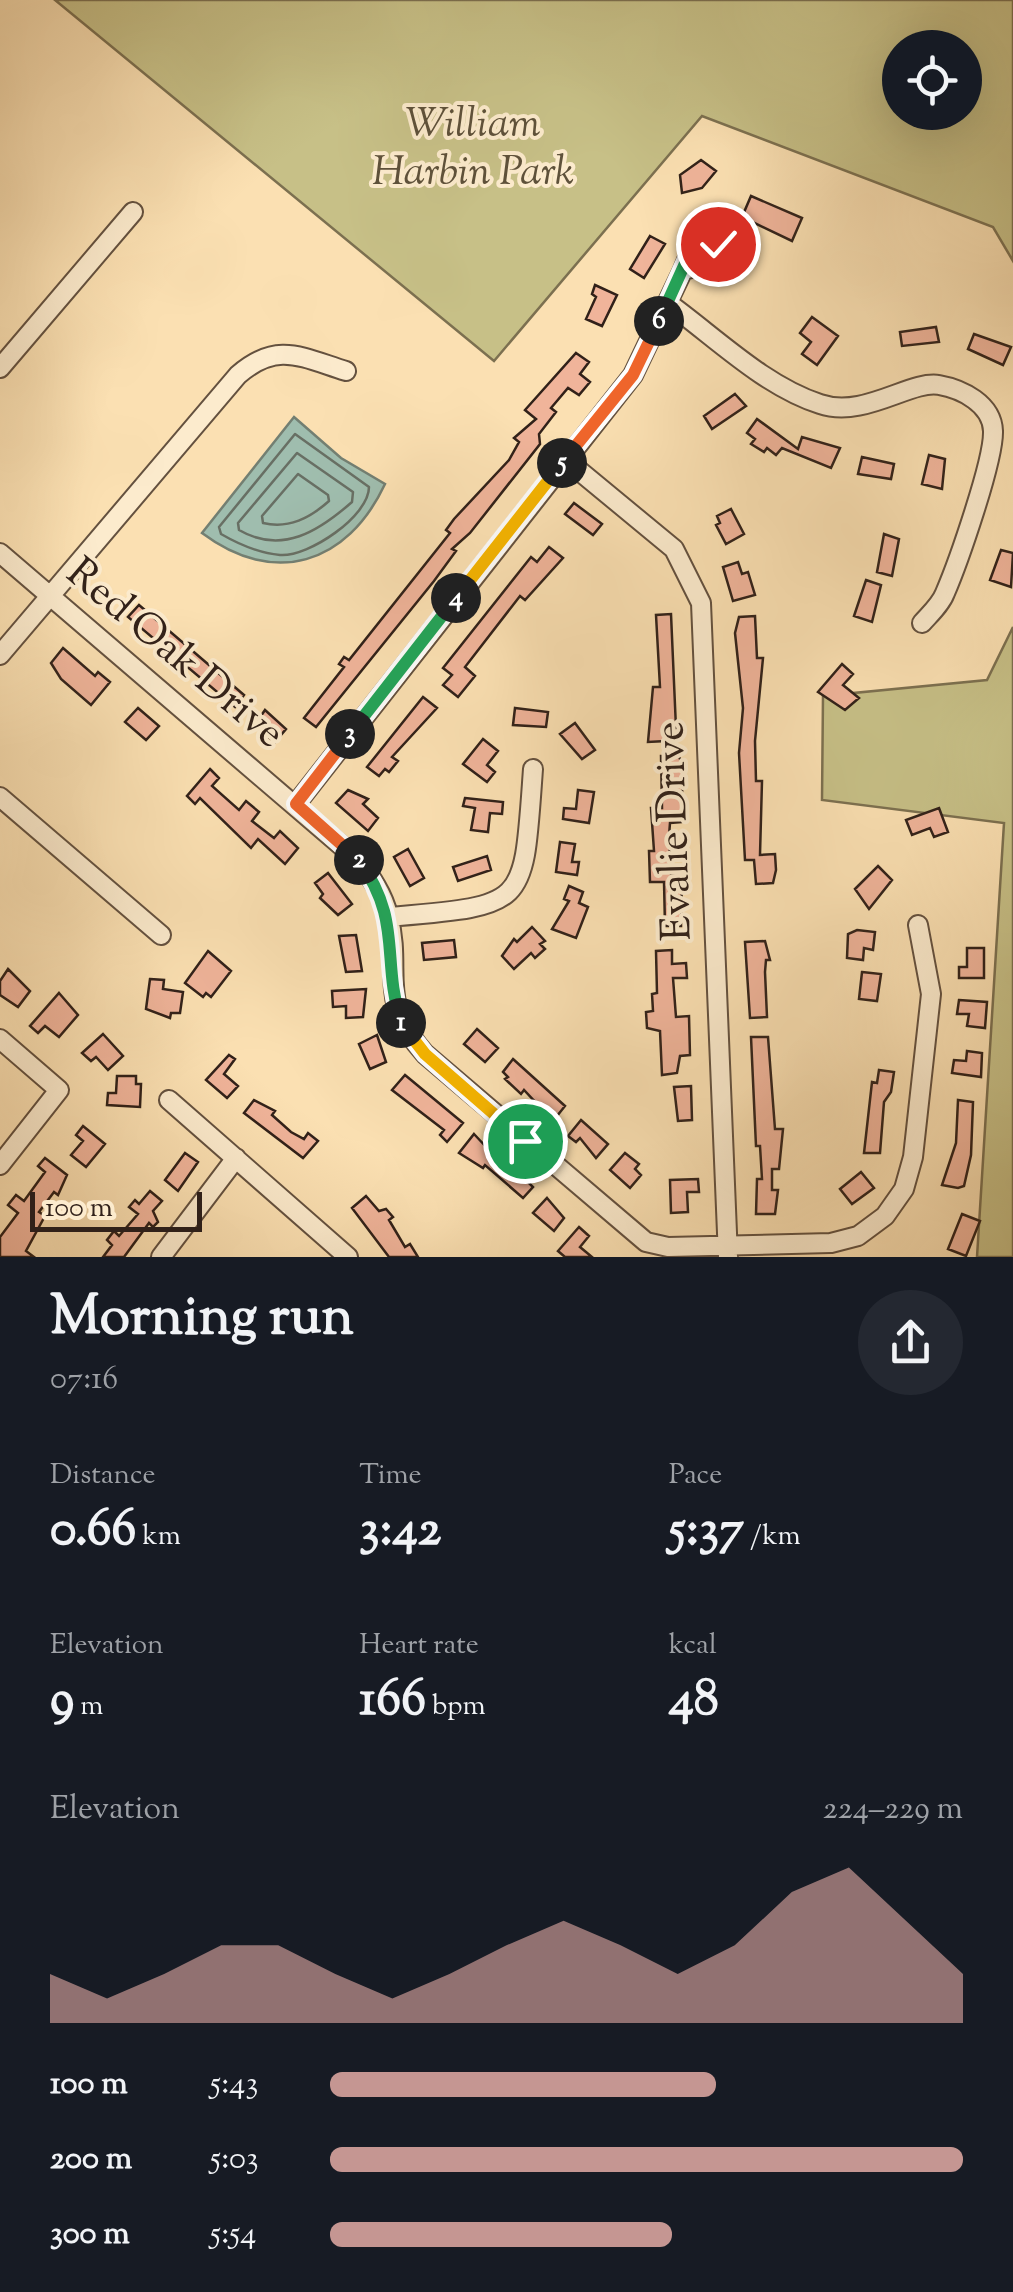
<!DOCTYPE html>
<meta charset="utf-8">
<style>
:root{--surface:#171b24;--page:#242831;--text:#f1f3f6;--muted:#9ea1a6;--accent:#c59692}
body{margin:0;font-family:"Sorts Mill Goudy",serif;background:var(--page);color:var(--text);height:100vh;display:flex;flex-direction:column;font-size:38px;white-space:nowrap}
*{box-sizing:border-box;margin:0}
p{font-size:32px;color:var(--muted)}
.icon{flex:none;width:55px;height:55px;fill:none;stroke:currentColor;stroke-width:2;stroke-linecap:round;stroke-linejoin:round}
.map{position:relative;height:1257px;overflow:hidden}
.side{display:flex;flex-direction:column;background:var(--surface);flex:1}
.side>*{flex:none}
.buttons{position:absolute;left:882px;top:30px;display:grid;gap:20px}
.buttons a{display:grid;place-items:center;width:100px;height:100px;border-radius:50%;background:var(--surface);box-shadow:0 10px 40px #0002;font-size:50px}
.scale{position:absolute;left:30px;bottom:25px;width:172px;box-sizing:border-box;padding-left:10px;border:5px solid #312119;border-top:0;font-size:28px;line-height:35px;white-space:nowrap;color:#312119;-webkit-text-stroke:8px #fcebcd;paint-order:stroke}
.pin{position:absolute;display:grid;place-items:center;width:85px;height:85px;color:#fff;margin:-42px;border:5px solid #fff;border-radius:50%;box-shadow:0 2px 10px #0007}
.km{position:absolute;width:50px;height:50px;margin:-25px;border-radius:50%;background:#222;color:#fff;font-size:28px;line-height:50px;text-align:center}
.round{display:grid;place-items:center;flex:none;width:105px;height:105px;border-radius:52px;background:var(--page)}
.head{display:flex;align-items:center;justify-content:space-between;height:170px;padding:0 50px}
h1{font-size:55px;font-weight:800;line-height:75px}
.metrics{display:grid;grid-template-columns:repeat(3,1fr);gap:15px;height:170px;padding:10px 50px}
.metrics div{display:grid;align-content:center}
.metrics b{font-size:50px;font-weight:800}
.metrics small{font-size:28px;font-weight:400}
.metrics p{font-size:28px}
.chart{height:280px;padding:20px 50px}
.chart p{display:flex;justify-content:space-between}
.chart svg{width:100%;height:180px;margin-top:10px;fill:var(--accent);opacity:.7}
ul{padding:0 50px;list-style:none;font-size:32px}
li{display:grid;grid-template-columns:160px 120px 1fr;align-items:center;height:75px}
li i{height:25px;border-radius:12px;background:var(--accent)}
.map>svg:first-child{display:block}
</style>
<div class="map">
<svg width="1013" height="1257" viewBox="0 0 1013 1257">
<rect width="100%" height="100%" fill="#fbe0b2"/>
<filter id="stains"><feTurbulence type="fractalNoise" baseFrequency=".002" numOctaves="4"/><feColorMatrix values="0 0 0 0 .2 0 0 0 0 .09 0 0 0 0 .02 0 0 0 .5 -.17"/></filter>
<radialGradient id="worn" r=".72"><stop offset=".6" stop-color="#630" stop-opacity="0"/><stop offset="1" stop-color="#630" stop-opacity=".3"/></radialGradient>
<path fill="#c7c087" stroke="#7c7050" stroke-width="2.5" fill-rule="evenodd" d="M 55,0 L 1013,0 L 1013,261 L 993,227 L 702,116 L 494,361 ZM 900,48 L 965,48 L 965,112 L 900,112 Z
M 1013,627 L 1013,1257 L 977,1257 L 1004,823 L 822,800 L 823,696 L 987,680 Z"/>
<path fill="#9fbdae" stroke="#737f72" stroke-width="2.5" d="M 294,417 L 341,458 L 385,484 C 347,565 274,587 202,533 Z"/>
<g fill="none" stroke-linecap="round" stroke-linejoin="round">
<path stroke="#686f64" stroke-width="2.5" d="M 295,434 L 369,487 C 369,516 309,557 280,555 C 258,553 240,545 221,534 L 219,527 Z
M 297,453 L 353,492 L 352,502 C 319,531 282,555 239,530 L 238,523 Z
M 298,474 L 328,495 L 329,501 C 310,518 289,529 263,523 L 262,516 Z"/>
</g>
<path fill="#f0b49a" stroke="#312119" stroke-width="2.5" d="M 701,160 L 716,171 L 702,188 L 682,193 L 680,175 Z
M 751,196 L 802,218 L 792,241 L 742,217 Z
M 650,236 L 665,244 L 644,278 L 630,269 Z
M 595,285 L 617,295 L 602,326 L 586,319 L 596,297 L 592,294 Z
M 812,317 L 838,336 L 817,365 L 802,354 L 811,342 L 800,333 Z
M 936,327 L 939,342 L 902,346 L 900,332 Z
M 974,334 L 1011,347 L 1003,365 L 968,349 Z
M 576,353 L 589,362 L 580,374 L 590,382 L 579,395 L 568,388 L 551,408 L 556,412 L 539,434 L 540,444 L 470,533 L 452,549 L 456,551 L 434,581 L 316,727 L 304,718 L 344,667 L 339,664 L 344,657 L 349,660 L 450,533 L 446,530 L 454,519 L 509,460 L 519,442 L 514,438 L 536,419 L 525,410 Z
M 735,394 L 746,406 L 712,429 L 704,416 Z
M 757,419 L 798,449 L 802,437 L 840,448 L 831,468 L 782,448 L 776,455 L 767,448 L 764,452 L 751,444 L 755,439 L 747,433 Z
M 929,455 L 945,459 L 942,489 L 922,484 Z
M 862,457 L 894,464 L 891,479 L 858,474 Z
M 574,503 L 602,524 L 593,535 L 565,514 Z
M 731,509 L 744,534 L 726,544 L 716,525 L 720,523 L 717,516 Z
M 884,534 L 899,539 L 892,576 L 877,572 Z
M 549,547 L 563,558 L 525,600 L 520,596 L 465,667 L 475,676 L 458,697 L 443,685 L 452,675 L 443,668 L 531,557 L 537,562 Z
M 1001,550 L 1013,553 L 1011,587 L 990,580 Z
M 738,562 L 742,574 L 748,572 L 755,595 L 733,601 L 723,567 Z
M 866,580 L 881,585 L 872,622 L 854,616 Z
M 139,605 L 244,695 L 235,707 L 128,617 Z
M 671,614 L 676,728 L 666,728 L 666,741 L 648,742 L 653,687 L 660,687 L 656,615 Z
M 755,616 L 757,658 L 763,658 L 755,741 L 756,781 L 762,781 L 760,855 L 775,854 L 776,870 L 773,883 L 756,884 L 754,860 L 745,860 L 739,753 L 743,708 L 735,633 L 739,617 Z
M 63,648 L 95,676 L 98,672 L 110,682 L 91,705 L 61,679 L 51,663 Z
M 842,664 L 853,674 L 843,685 L 859,698 L 845,710 L 818,692 Z
M 423,697 L 437,708 L 392,757 L 398,761 L 389,772 L 385,769 L 379,776 L 367,767 Z
M 138,708 L 159,726 L 146,740 L 125,722 Z
M 515,708 L 548,712 L 546,727 L 513,725 Z
M 265,710 L 286,729 L 275,742 L 254,726 Z
M 575,723 L 595,750 L 582,759 L 560,734 Z
M 483,739 L 498,751 L 487,765 L 495,772 L 487,782 L 463,764 Z
M 661,756 L 679,756 L 683,768 L 681,822 L 670,823 L 669,836 L 671,874 L 682,873 L 681,926 L 665,926 L 664,882 L 650,882 L 649,851 L 654,851 L 651,808 L 662,808 Z
M 210,769 L 219,778 L 212,786 L 239,810 L 246,801 L 259,812 L 252,821 L 274,838 L 280,831 L 298,848 L 285,864 L 258,839 L 251,848 L 200,798 L 195,804 L 187,796 Z
M 348,790 L 368,799 L 363,804 L 378,818 L 368,831 L 336,803 Z
M 578,790 L 594,792 L 589,823 L 563,819 L 564,808 L 576,809 Z
M 465,798 L 503,802 L 502,814 L 490,813 L 488,832 L 471,830 L 475,808 L 463,806 Z
M 939,808 L 948,832 L 934,837 L 930,828 L 912,835 L 906,820 Z
M 560,842 L 575,844 L 572,862 L 579,862 L 577,875 L 556,872 Z
M 408,849 L 424,878 L 410,886 L 394,857 Z
M 487,856 L 491,870 L 458,881 L 453,867 Z
M 878,866 L 892,880 L 869,909 L 855,889 Z
M 328,873 L 352,904 L 338,915 L 320,898 L 323,894 L 315,883 Z
M 569,886 L 583,892 L 579,903 L 588,907 L 576,938 L 552,929 L 569,901 L 564,899 Z
M 532,927 L 545,941 L 540,944 L 545,949 L 535,958 L 531,953 L 514,969 L 502,956 L 514,939 L 517,942 Z
M 857,930 L 875,932 L 873,950 L 864,948 L 863,960 L 847,958 L 848,934 Z
M 356,935 L 362,971 L 346,972 L 339,936 Z
M 454,940 L 456,957 L 424,960 L 422,943 Z
M 765,941 L 770,960 L 766,960 L 765,972 L 767,1017 L 750,1018 L 745,942 Z
M 967,948 L 984,948 L 984,978 L 959,978 L 959,967 L 967,967 Z
M 672,950 L 672,964 L 686,963 L 687,978 L 673,978 L 676,1017 L 689,1016 L 690,1055 L 680,1056 L 677,1073 L 662,1075 L 660,1031 L 647,1028 L 646,1012 L 653,1011 L 652,994 L 657,993 L 656,951 Z
M 208,951 L 231,971 L 211,997 L 206,993 L 203,997 L 185,983 Z
M 8,969 L 30,991 L 18,1007 L 0,995 L 0,981 Z
M 862,972 L 881,974 L 877,1001 L 859,999 Z
M 150,979 L 164,980 L 163,989 L 183,992 L 180,1013 L 171,1013 L 170,1018 L 146,1009 Z
M 366,989 L 363,1017 L 346,1018 L 346,1006 L 333,1007 L 332,991 Z
M 59,993 L 78,1015 L 59,1037 L 45,1026 L 38,1033 L 30,1026 Z
M 959,1000 L 987,1002 L 985,1028 L 967,1026 L 969,1014 L 957,1014 Z
M 477,1029 L 498,1048 L 485,1062 L 464,1044 Z
M 103,1034 L 123,1056 L 108,1070 L 96,1057 L 91,1061 L 82,1053 Z
M 377,1035 L 386,1062 L 370,1069 L 359,1044 Z
M 751,1037 L 768,1037 L 775,1129 L 783,1129 L 779,1169 L 772,1169 L 772,1190 L 778,1190 L 775,1214 L 756,1214 L 757,1179 L 762,1179 L 760,1146 L 756,1146 Z
M 967,1051 L 982,1053 L 981,1077 L 952,1073 L 954,1060 L 966,1061 Z
M 229,1055 L 235,1059 L 224,1074 L 238,1086 L 227,1098 L 206,1080 Z
M 513,1059 L 565,1106 L 553,1121 L 524,1090 L 521,1094 L 505,1079 L 508,1077 L 503,1072 Z
M 879,1070 L 894,1072 L 891,1092 L 884,1102 L 880,1153 L 864,1153 L 872,1082 L 877,1083 Z
M 405,1075 L 463,1123 L 447,1142 L 440,1135 L 444,1130 L 392,1090 Z
M 117,1076 L 136,1076 L 136,1084 L 141,1084 L 140,1107 L 107,1105 L 108,1093 L 116,1093 Z
M 691,1086 L 692,1120 L 678,1121 L 674,1087 Z
M 254,1100 L 275,1111 L 272,1115 L 291,1132 L 304,1139 L 308,1133 L 318,1141 L 303,1158 L 244,1113 Z
M 958,1100 L 973,1102 L 971,1155 L 964,1186 L 958,1188 L 942,1185 L 956,1143 Z
M 581,1120 L 608,1144 L 596,1158 L 580,1138 L 576,1142 L 568,1136 Z
M 83,1126 L 105,1144 L 86,1167 L 71,1155 L 83,1141 L 76,1135 Z
M 474,1134 L 505,1167 L 509,1163 L 533,1187 L 523,1198 L 485,1165 L 483,1168 L 459,1153 Z
M 185,1153 L 198,1162 L 178,1191 L 165,1180 Z
M 625,1153 L 639,1164 L 635,1169 L 641,1175 L 630,1188 L 610,1170 Z
M 45,1158 L 67,1175 L 58,1195 L 54,1192 L 39,1212 L 45,1216 L 26,1251 L 34,1257 L 0,1257 L 0,1237 L 18,1213 L 8,1205 L 16,1195 L 24,1201 L 45,1172 L 38,1166 Z
M 861,1172 L 874,1188 L 852,1204 L 840,1189 Z
M 698,1179 L 699,1192 L 687,1192 L 688,1212 L 671,1213 L 670,1180 Z
M 150,1191 L 162,1201 L 153,1211 L 158,1222 L 153,1227 L 149,1223 L 124,1257 L 103,1257 L 112,1245 L 107,1240 L 114,1231 L 119,1236 L 138,1214 L 129,1207 L 135,1200 L 139,1204 Z
M 366,1196 L 379,1211 L 386,1209 L 393,1217 L 389,1220 L 405,1247 L 410,1244 L 418,1257 L 389,1257 L 352,1208 Z
M 547,1198 L 564,1218 L 554,1231 L 533,1213 Z
M 962,1214 L 980,1221 L 966,1256 L 948,1249 Z
M 579,1227 L 589,1236 L 580,1247 L 592,1257 L 565,1257 L 558,1251 Z"/>
<g fill="none" stroke-linecap="round" stroke-linejoin="round">
<defs>
<path id="minor" d="M 668,303 C 715,337 764,386 820,404 C 864,419 910,380 939,385 C 962,389 992,404 993,431 C 994,460 958,563 945,593 C 941,604 930,614 922,623
M 0,368 L 133,212
M 565,459 L 674,549 L 701,603 L 728,1257
M 0,553 L 358,860 C 371,877 383,894 388,915 C 403,974 376,999 425,1054 L 646,1242 L 668,1247 L 831,1243 L 858,1236 L 885,1216 L 904,1189 L 913,1157 L 931,994 L 918,925
M 0,655 L 238,375 C 277,341 301,357 346,371
M 0,797 L 161,935
M 296,804 L 633,375 L 683,270 L 716,262 L 721,250 L 718,244 L 704,239 L 692,248 L 683,270
M 389,917 C 529,905 523,908 533,769
M 0,1039 L 59,1090 L 0,1165
M 169,1100 L 348,1257
M 161,1257 L 236,1158"/>
</defs>
<use href="#minor" stroke="#64513f" stroke-width="22"/>
<use href="#minor" stroke="#fcebcd" stroke-width="18"/>
</g>
<g fill="none" stroke-linecap="round" stroke-linejoin="round">
<defs>
<path id="split-1" d="M 401,1023 L 425,1054 L 525,1141"/>
<path id="split-2" d="M 359,860 C 403,922 381,957 401,1023"/>
<path id="split-3" d="M 350,734 L 296,804 L 359,860"/>
<path id="split-4" d="M 350,734 L 456,598"/>
<path id="split-5" d="M 456,598 L 562,463"/>
<path id="split-6" d="M 562,463 L 633,375 L 659,321"/>
<path id="split-7" d="M 659,321 L 692,248 L 704,240 L 718,244"/>
</defs>
<use href="#split-1" stroke="#fff" stroke-width="20"/>
<use href="#split-2" stroke="#fff" stroke-width="20"/>
<use href="#split-3" stroke="#fff" stroke-width="20"/>
<use href="#split-4" stroke="#fff" stroke-width="20"/>
<use href="#split-5" stroke="#fff" stroke-width="20"/>
<use href="#split-6" stroke="#fff" stroke-width="20"/>
<use href="#split-7" stroke="#fff" stroke-width="20"/>
<use href="#split-1" stroke="#f5b400" stroke-width="12"/>
<use href="#split-2" stroke="#22a559" stroke-width="12"/>
<use href="#split-3" stroke="#f0652b" stroke-width="12"/>
<use href="#split-4" stroke="#22a559" stroke-width="12"/>
<use href="#split-5" stroke="#f5b400" stroke-width="12"/>
<use href="#split-6" stroke="#f0652b" stroke-width="12"/>
<use href="#split-7" stroke="#22a559" stroke-width="12"/>
</g>
<g text-anchor="middle" dominant-baseline="central" stroke-width="8" stroke-linejoin="round" paint-order="stroke">
<g font-size="42" font-style="italic" fill="#5e513a" stroke="#fcebcd">
<text x="473" y="126">William<tspan x="473" dy="48">Harbin Park</tspan></text>
</g>
<g font-size="42" fill="#312119" stroke="#fcebcd">
<text transform="translate(174 655) rotate(40)">Red Oak Drive</text>
<text transform="translate(676 831) rotate(-92)">Evalie Drive</text>
</g>
</g>
<rect width="100%" height="100%" filter="url(#stains)"/>
<rect width="100%" height="100%" fill="url(#worn)"/>
</svg>
<div class="buttons">
<a><svg class="icon" aria-label="locate" viewBox="0 0 24 24"><circle cx="12" cy="12" r="6"/><path d="M12 2v4M12 18v4M2 12h4M18 12h4"/></svg></a>
</div>
<div class="scale">100 m</div>
<div class="pin" style="left:525px;top:1141px;background:#1e9e55"><svg class="icon" aria-label="arrive" viewBox="0 0 24 24"><path d="M6 21V4h12l-3 4 3 4H6"/></svg></div>
<div class="pin" style="left:718px;top:244px;background:#d93025"><svg class="icon" aria-label="check" viewBox="0 0 24 24"><path d="M5 12l5 5 9-10"/></svg></div>
<b class="km" style="left:401px;top:1023px">1</b>
<b class="km" style="left:359px;top:860px">2</b>
<b class="km" style="left:350px;top:734px">3</b>
<b class="km" style="left:456px;top:598px">4</b>
<b class="km" style="left:562px;top:463px">5</b>
<b class="km" style="left:659px;top:321px">6</b>
</div>
<section class="side">
<div class="head"><div><h1>Morning run</h1><p>07:16</p></div><a class="round"><svg class="icon" aria-label="share" viewBox="0 0 24 24"><path d="M12 15V3M7 8l5-5 5 5M5 13v7h14v-7"/></svg></a></div>
<div class="metrics">
<div><p>Distance</p><b>0.66<small> km</small></b></div>
<div><p>Time</p><b>3:42</b></div>
<div><p>Pace</p><b>5:37<small> /km</small></b></div>
</div>
<div class="metrics">
<div><p>Elevation</p><b>9<small> m</small></b></div>
<div><p>Heart rate</p><b>166<small> bpm</small></b></div>
<div><p>kcal</p><b>48</b></div>
</div>
<div class="chart"><p><span>Elevation</span>224–229 m</p>
<svg viewBox="0 0 160 44" preserveAspectRatio="none"><path d="M0 44V32L10 38L20 32L30 25L40 25L50 32L60 38L70 32L80 25L90 19L100 25L110 32L120 25L130 12L140 6L150 19L160 32V44z"/></svg>
</div>
<ul>
<li><b>100 m</b>5:43<i style="width:61%"></i></li>
<li><b>200 m</b>5:03<i style="width:100%"></i></li>
<li><b>300 m</b>5:54<i style="width:54%"></i></li>
</ul>
</section>
